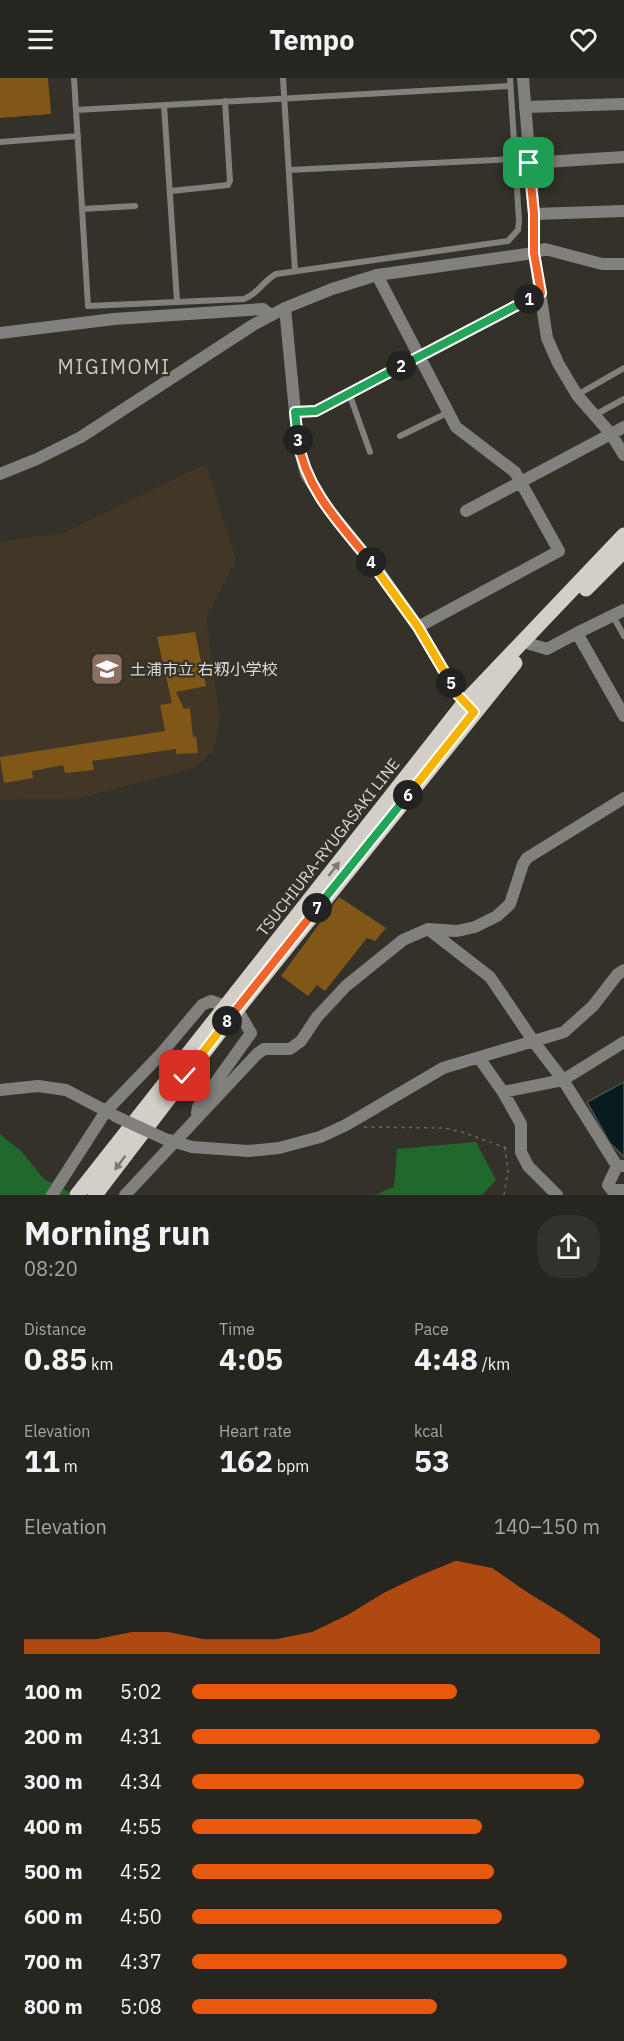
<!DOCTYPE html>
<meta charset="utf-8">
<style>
:root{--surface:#27251f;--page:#33312c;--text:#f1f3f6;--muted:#a4a5a4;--accent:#ea580c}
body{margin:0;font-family:"IBM Plex Sans","Noto Sans JP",sans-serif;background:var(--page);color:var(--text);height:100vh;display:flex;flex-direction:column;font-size:22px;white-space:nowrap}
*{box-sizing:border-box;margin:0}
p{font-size:20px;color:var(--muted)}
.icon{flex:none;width:33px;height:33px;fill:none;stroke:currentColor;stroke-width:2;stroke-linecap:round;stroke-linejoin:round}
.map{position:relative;height:1117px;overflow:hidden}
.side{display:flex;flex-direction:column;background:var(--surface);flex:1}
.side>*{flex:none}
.pin{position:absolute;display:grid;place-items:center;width:51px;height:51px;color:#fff;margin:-26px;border-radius:12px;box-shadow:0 3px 9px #0006}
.km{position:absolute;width:30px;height:30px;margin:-15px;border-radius:50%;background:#222;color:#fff;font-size:16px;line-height:30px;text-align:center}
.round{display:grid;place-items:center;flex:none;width:63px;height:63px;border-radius:24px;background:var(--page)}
.summary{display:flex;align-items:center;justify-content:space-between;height:102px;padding:0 24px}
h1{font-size:33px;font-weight:800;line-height:45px}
.stats{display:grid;grid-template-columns:repeat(3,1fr);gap:9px;height:102px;padding:6px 24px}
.stats div{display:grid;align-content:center}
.stats b{font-size:30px;font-weight:800}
.stats small{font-size:16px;font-weight:400}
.stats p{font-size:16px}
.chart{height:168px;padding:12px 24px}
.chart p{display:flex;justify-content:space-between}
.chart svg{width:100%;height:108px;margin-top:6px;fill:var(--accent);opacity:.7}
ul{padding:0 24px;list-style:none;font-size:20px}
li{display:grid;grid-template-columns:96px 72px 1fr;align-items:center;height:45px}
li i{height:15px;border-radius:8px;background:var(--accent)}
header{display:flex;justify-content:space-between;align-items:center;height:78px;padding:0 24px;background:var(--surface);font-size:27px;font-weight:800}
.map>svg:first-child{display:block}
</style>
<header><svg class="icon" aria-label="menu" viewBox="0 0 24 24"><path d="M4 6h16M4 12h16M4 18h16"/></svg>Tempo<svg class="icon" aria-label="heart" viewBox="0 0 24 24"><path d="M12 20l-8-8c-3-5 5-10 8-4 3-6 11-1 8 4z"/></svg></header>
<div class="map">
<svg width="624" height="1117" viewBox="0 0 624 1117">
<rect width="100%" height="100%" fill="#343129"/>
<path fill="#423727" d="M 206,386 L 236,482 L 206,541 L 220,641 L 214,672 L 194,690 L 77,721 L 0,722 L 0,464 L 63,455 Z"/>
<path fill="#20682b" d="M 0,1056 L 22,1074 L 44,1101 L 75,1117 L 0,1117 Z
M 476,1064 L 496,1102 L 482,1117 L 375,1117 L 394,1109 L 397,1071 Z"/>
<path fill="#0a1b1f" stroke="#495455" stroke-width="1.5" d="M 624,1004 L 624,1079 L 610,1065 L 587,1024 Z"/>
<path fill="#815717" d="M 0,0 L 48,0 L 51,36 L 0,40 Z
M 195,554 L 206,608 L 176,614 L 184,631 L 190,630 L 193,660 L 196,658 L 198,675 L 176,676 L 176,671 L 92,683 L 94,692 L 65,695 L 63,687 L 32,693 L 33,700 L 4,705 L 0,679 L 165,653 L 160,627 L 172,625 L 157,559 Z
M 339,819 L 386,850 L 375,863 L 367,860 L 325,913 L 317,907 L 308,918 L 281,898 Z"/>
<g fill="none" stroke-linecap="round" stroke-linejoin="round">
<path stroke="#6c6962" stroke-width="1.5" stroke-dasharray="3 4.5" stroke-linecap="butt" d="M 364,1049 L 444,1050 L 465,1055 L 509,1071
M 504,1117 L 508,1092 L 505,1070"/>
<path stroke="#82807c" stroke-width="6" d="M 74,0 L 88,228 L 244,221 C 258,216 263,203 276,196 L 508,163 L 518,152 L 519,143 L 510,0
M 283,0 L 295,193
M 164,27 L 177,223
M 76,32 L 510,8
M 0,64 L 78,58
M 289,92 L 514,81
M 171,113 L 228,107 L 230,103 L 225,23
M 82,131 L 135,128
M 349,315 L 370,374
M 577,317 L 624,290
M 595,337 L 624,321
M 400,358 L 449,334
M 613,538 L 624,558"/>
<path stroke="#82807c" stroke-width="12" d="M 525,29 L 624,26
M 529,85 L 624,79
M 534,136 L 624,133
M 624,186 L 602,186 L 545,171 L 534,175 L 547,260 L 558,285 L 577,317 L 611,356 L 624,377
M 377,197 L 456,349 L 515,394 L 559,473 L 418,549
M 285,230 L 298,365 L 306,396 L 329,432 L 378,492 L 418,549 L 458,617 L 470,629
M 0,255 L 114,241 L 263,231 L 271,237
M 295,334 L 316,333 L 541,215
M 466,433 L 624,349
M 624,532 L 577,555 L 624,638
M 530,566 L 547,571 L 577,555
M 428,851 L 490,899 L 534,964 L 563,1002 L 617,1088 L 624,1088
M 479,980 L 503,1014 L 521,1046 L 521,1074 L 528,1088 L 557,1117
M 0,1012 L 38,1008 L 66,1012 L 112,1036
M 503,1014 L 563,1002 L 624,964
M 197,1035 L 198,1029 L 251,955 L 237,931
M 169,1062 L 192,1069 L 248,1073 L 279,1070 L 320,1059 L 346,1047 L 443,990 L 564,954 L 593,928 L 617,897 L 624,892
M 617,1088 L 608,1107 L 612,1112 L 624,1112
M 52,1117 L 106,1033 L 160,977 L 202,927 L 211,923 L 225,928
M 125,1117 L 257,976 L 264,971 L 290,971 L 301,963 L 317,939 L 346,908 L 403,862 L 428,851 L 457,853 L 475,849 L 497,838 L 510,826 L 523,786 L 527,780 L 624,720"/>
<path stroke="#82807c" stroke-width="12" d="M 0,396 L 37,381 L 81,359 L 253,247 L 285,230 L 332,211 L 377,197 L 534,175 L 534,136 L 523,0"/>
<path stroke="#d3cfc6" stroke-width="15" d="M 586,511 L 624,473
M 77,1117 L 465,624 L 624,457
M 95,1117 L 231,939 L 515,585"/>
<path stroke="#82807c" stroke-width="12" d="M 115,1038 L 165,1061"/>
</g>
<defs><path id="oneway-solid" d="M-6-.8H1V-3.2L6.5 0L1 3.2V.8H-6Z" transform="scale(1.5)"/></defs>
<g fill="#7c7870">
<use href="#oneway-solid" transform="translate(334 791) rotate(-52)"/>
<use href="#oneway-solid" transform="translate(120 1085) rotate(127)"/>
</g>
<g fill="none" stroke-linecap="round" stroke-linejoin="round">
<defs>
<path id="split-1" d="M 529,85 L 534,136 L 534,175 L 541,215 L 529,221"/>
<path id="split-2" d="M 401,288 L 529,221"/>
<path id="split-3" d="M 298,362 L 295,334 L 316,333 L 401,288"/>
<path id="split-4" d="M 298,362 C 305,411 341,447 371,484"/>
<path id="split-5" d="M 371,484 L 418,549 L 451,605"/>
<path id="split-6" d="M 408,717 L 474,634 L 458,617 L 451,605"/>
<path id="split-7" d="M 317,830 L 408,717"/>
<path id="split-8" d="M 227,943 L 317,830"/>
<path id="split-9" d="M 185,998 L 227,943"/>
</defs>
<use href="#split-1" stroke="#fff" stroke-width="12"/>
<use href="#split-2" stroke="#fff" stroke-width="12"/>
<use href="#split-3" stroke="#fff" stroke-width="12"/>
<use href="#split-4" stroke="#fff" stroke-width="12"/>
<use href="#split-5" stroke="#fff" stroke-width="12"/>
<use href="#split-6" stroke="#fff" stroke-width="12"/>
<use href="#split-7" stroke="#fff" stroke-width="12"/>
<use href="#split-8" stroke="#fff" stroke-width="12"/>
<use href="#split-9" stroke="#fff" stroke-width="12"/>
<use href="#split-1" stroke="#f0652b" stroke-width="8"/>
<use href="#split-2" stroke="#22a559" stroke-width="8"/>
<use href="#split-3" stroke="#22a559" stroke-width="8"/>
<use href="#split-4" stroke="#f0652b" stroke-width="8"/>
<use href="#split-5" stroke="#f5b400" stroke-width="8"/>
<use href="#split-6" stroke="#f5b400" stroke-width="8"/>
<use href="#split-7" stroke="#22a559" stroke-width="8"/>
<use href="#split-8" stroke="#f0652b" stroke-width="8"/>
<use href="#split-9" stroke="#f5b400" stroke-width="8"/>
</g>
<defs>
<symbol id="school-square" viewBox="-11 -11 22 22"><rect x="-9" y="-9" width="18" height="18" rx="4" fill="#8d6e63" stroke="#343129"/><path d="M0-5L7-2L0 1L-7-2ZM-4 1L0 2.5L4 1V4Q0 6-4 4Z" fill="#fff"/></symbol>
</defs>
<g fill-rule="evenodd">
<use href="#school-square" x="88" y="572" width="38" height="38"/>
</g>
<g text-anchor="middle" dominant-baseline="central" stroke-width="4.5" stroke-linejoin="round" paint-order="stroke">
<g font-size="16" fill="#dbd9d4" stroke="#343129" text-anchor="start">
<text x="130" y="591">土浦市立 右籾小学校</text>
</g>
<g font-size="16" fill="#dbd9d4" stroke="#343129">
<text transform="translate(328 769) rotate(-52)">TSUCHIURA-RYUGASAKI LINE</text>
</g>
<g font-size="20" letter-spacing="1.5" fill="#cac6bc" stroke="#343129">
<text x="114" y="288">MIGIMOMI</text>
</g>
</g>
</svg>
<div class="pin" style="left:529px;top:85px;background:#1e9e55"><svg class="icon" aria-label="arrive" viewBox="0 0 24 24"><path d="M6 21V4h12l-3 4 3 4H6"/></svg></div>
<div class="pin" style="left:185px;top:998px;background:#d93025"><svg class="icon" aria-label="check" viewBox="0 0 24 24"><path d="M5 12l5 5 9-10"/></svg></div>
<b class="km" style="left:529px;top:221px">1</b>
<b class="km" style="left:401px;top:288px">2</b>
<b class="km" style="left:298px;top:362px">3</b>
<b class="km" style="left:371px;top:484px">4</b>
<b class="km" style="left:451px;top:605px">5</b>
<b class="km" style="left:408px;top:717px">6</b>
<b class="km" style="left:317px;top:830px">7</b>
<b class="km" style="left:227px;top:943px">8</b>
</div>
<section class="side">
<div class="summary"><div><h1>Morning run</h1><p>08:20</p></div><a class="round"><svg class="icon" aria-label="share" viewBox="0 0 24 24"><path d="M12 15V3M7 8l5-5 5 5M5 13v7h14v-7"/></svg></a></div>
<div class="stats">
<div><p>Distance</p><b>0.85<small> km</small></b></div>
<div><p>Time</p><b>4:05</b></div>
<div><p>Pace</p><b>4:48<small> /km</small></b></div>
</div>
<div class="stats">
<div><p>Elevation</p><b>11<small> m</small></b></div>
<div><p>Heart rate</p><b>162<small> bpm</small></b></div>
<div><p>kcal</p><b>53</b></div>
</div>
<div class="chart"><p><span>Elevation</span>140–150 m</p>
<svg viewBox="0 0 160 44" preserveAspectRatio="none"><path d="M0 44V38L10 38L20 38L30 35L40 35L50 38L60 38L70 38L80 35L90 28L100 19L110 12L120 6L130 9L140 19L150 28L160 38V44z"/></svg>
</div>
<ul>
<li><b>100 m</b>5:02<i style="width:65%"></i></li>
<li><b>200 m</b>4:31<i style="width:100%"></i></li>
<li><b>300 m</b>4:34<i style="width:96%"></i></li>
<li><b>400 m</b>4:55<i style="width:71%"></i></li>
<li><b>500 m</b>4:52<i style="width:74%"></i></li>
<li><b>600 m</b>4:50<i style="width:76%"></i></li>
<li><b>700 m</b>4:37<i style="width:92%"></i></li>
<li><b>800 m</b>5:08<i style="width:60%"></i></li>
</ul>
</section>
